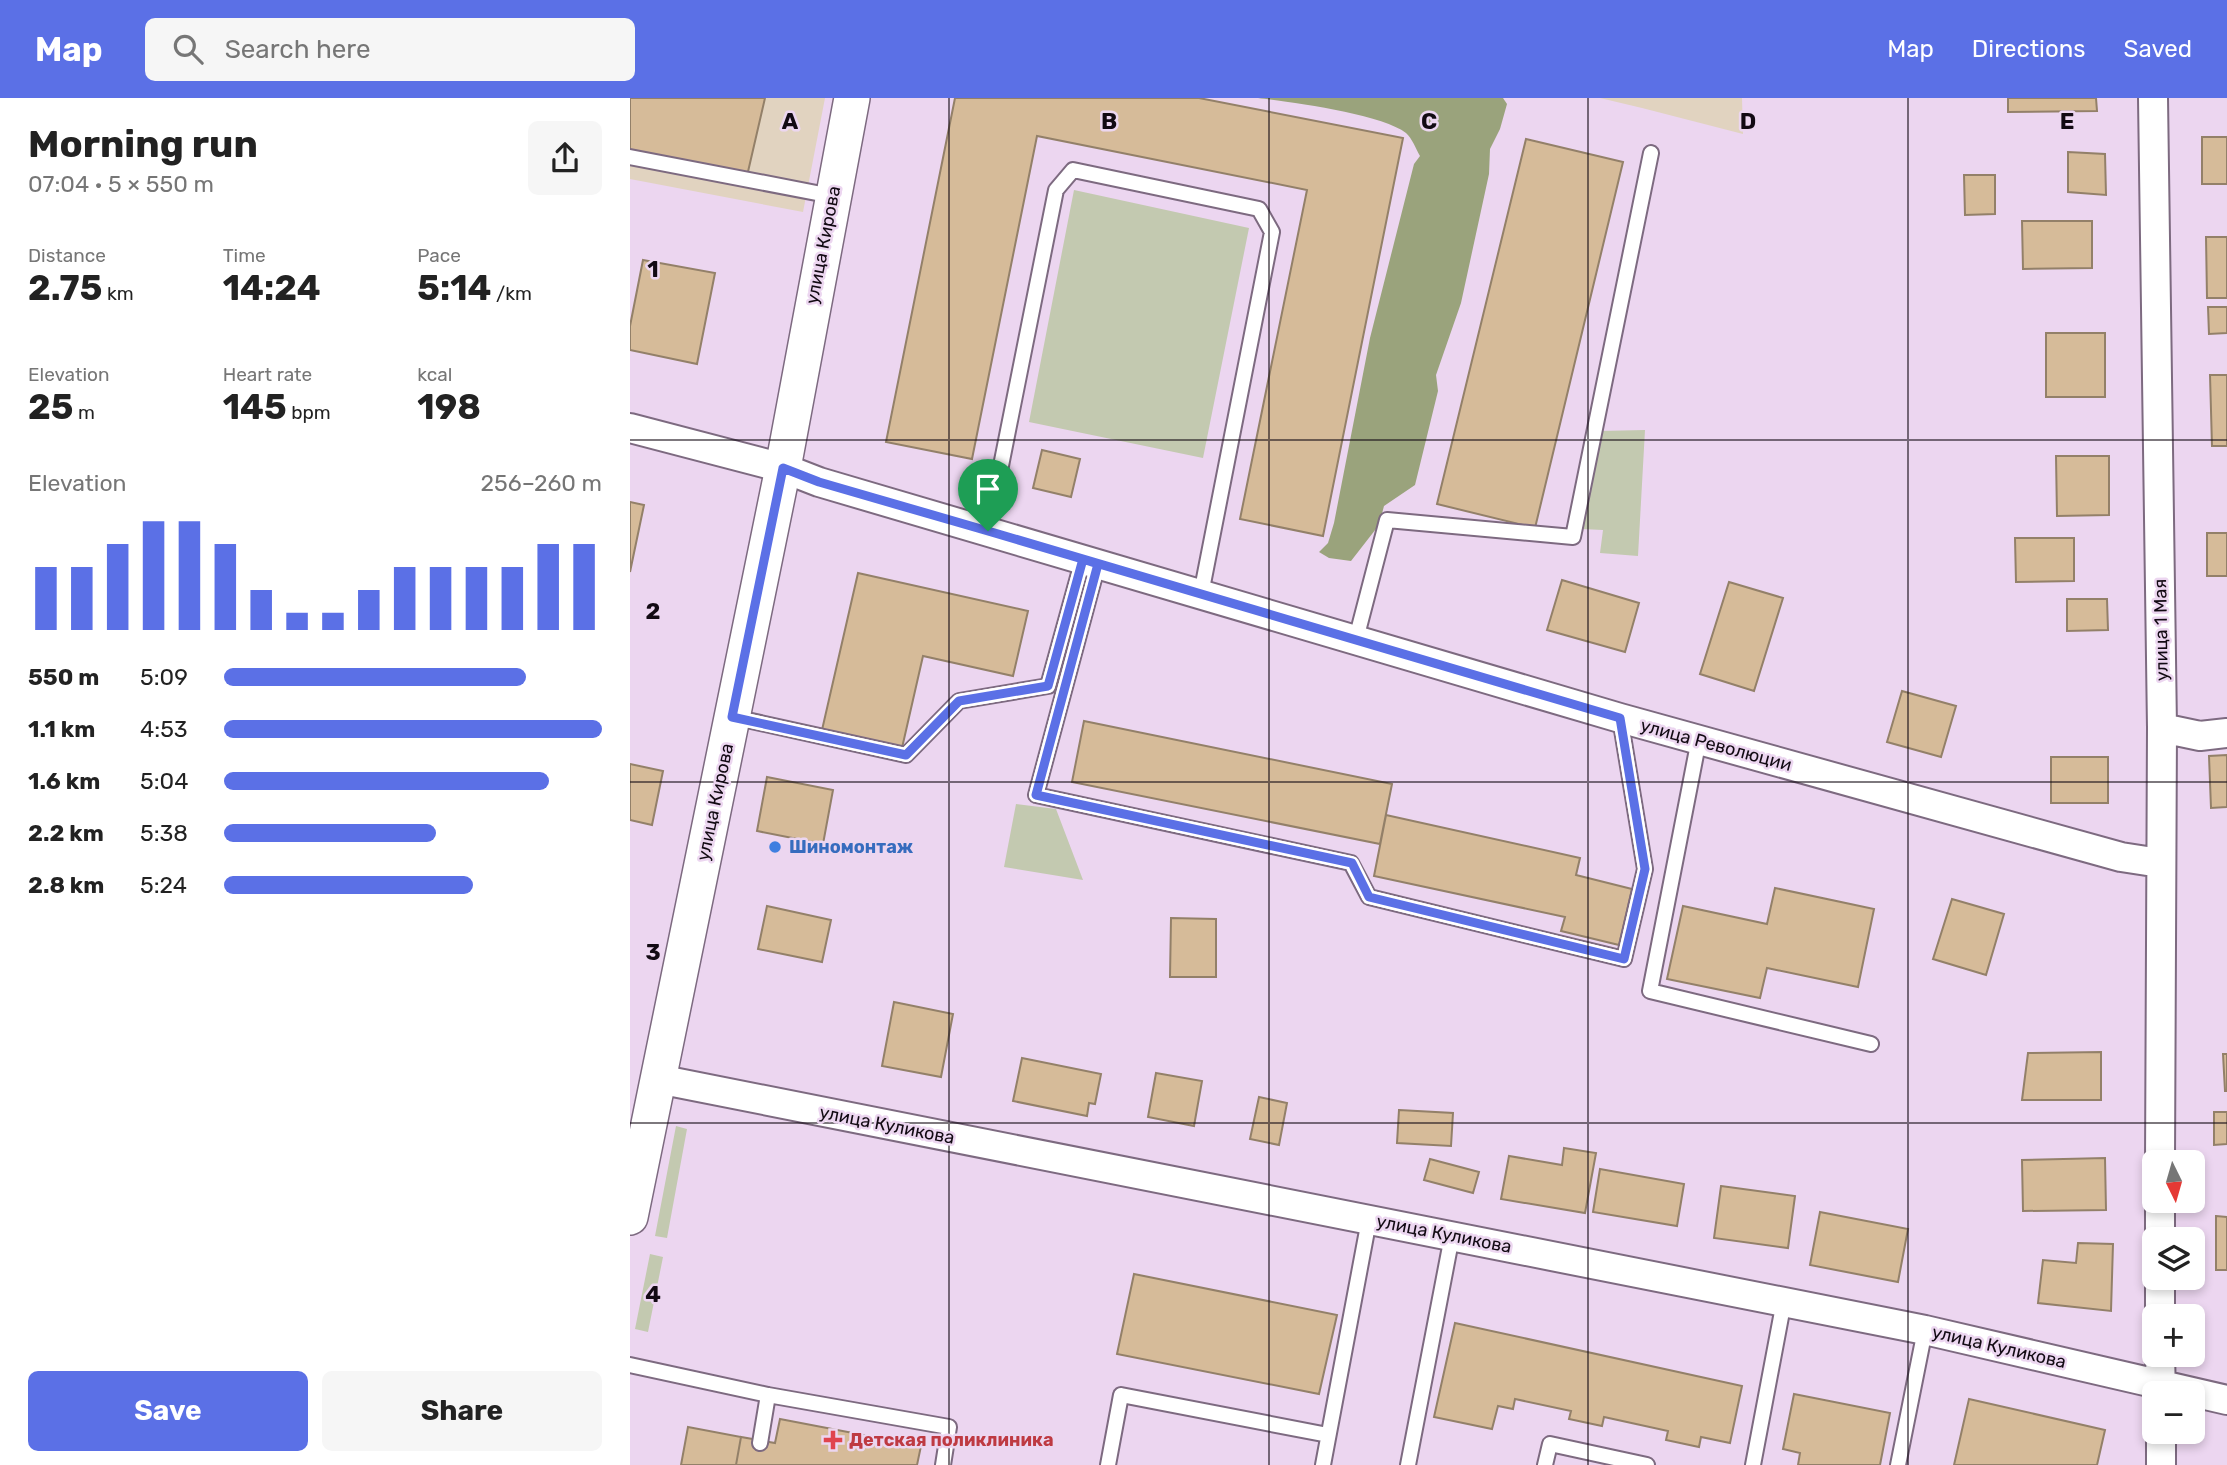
<!DOCTYPE html>
<meta charset="utf-8">
<style>
:root{--surface:#fff;--page:#f6f6f6;--text:#222;--muted:#767676;--accent:#5b70e6}
body{margin:0;font-family:Rubik,sans-serif;background:var(--page);color:var(--text);height:100vh;display:flex;flex-direction:column;font-size:26px;white-space:nowrap}
*{box-sizing:border-box;margin:0}
p{font-size:23px;color:var(--muted)}
.icon{flex:none;width:38px;height:38px;fill:none;stroke:currentColor;stroke-width:2;stroke-linecap:round;stroke-linejoin:round}
.map{position:relative;flex:1;overflow:hidden}
.details{display:flex;flex-direction:column;background:var(--surface);width:630px}
.details>*{flex:none}
.needle{width:46px;rotate:175deg}
.fabs{position:absolute;left:1512px;top:1052px;display:grid;gap:14px}
.fabs a{display:grid;place-items:center;width:63px;height:63px;border-radius:10px;background:var(--surface);box-shadow:0 4px 10px #0003;font-size:35px}
.pin{position:absolute;display:grid;place-items:center;width:60px;height:60px;color:#fff;margin:-72px -30px;border-radius:50% 50% 50% 0;rotate:-45deg;box-shadow:0 0 7px #0007}
.pin .icon{rotate:45deg}
.round{display:grid;place-items:center;flex:none;width:74px;height:74px;border-radius:10px;background:var(--page)}
.overview{display:flex;align-items:center;justify-content:space-between;height:119px;padding:0 28px}
h1{font-size:38px;font-weight:700;line-height:52px}
.figures{display:grid;grid-template-columns:repeat(3,1fr);gap:10px;height:119px;padding:7px 28px}
.figures div{display:grid;align-content:center}
.figures b{font-size:35px;font-weight:700}
.figures small{font-size:19px;font-weight:400}
.figures p{font-size:19px}
.chart{height:196px;padding:14px 28px}
.chart p{display:flex;justify-content:space-between}
.chart svg{width:100%;height:126px;margin-top:7px;stroke:var(--accent);stroke-width:6}
.primary-button{display:flex;gap:14px;margin-top:auto;padding:14px 28px}
.primary-button a{flex:1;height:80px;border-radius:10px;background:var(--accent);color:#fff;font-size:28px;font-weight:700;line-height:80px;text-align:center}
.primary-button a+a{background:var(--page);color:var(--text)}
ul{padding:0 28px;list-style:none;font-size:23px}
li{display:grid;grid-template-columns:112px 84px 1fr;align-items:center;height:52px}
li i{height:18px;border-radius:9px;background:var(--accent)}
header{display:flex;align-items:center;gap:42px;box-sizing:border-box;height:98px;padding:0 35px;background:var(--accent);color:#fff}
header strong{font-size:33px}
nav{display:flex;gap:38px;margin-inline-start:auto;font-size:24px}
.search{width:490px;height:63px;background:var(--page);display:flex;align-items:center;gap:18px;box-sizing:border-box;padding:0 24px;border-radius:10px;color:var(--muted);font-size:26px}
main{display:flex;flex:1;min-height:0}
.map>svg:first-child{display:block}
</style>
<header>
<strong>Map</strong>
<div class="search"><svg class="icon" aria-label="search" viewBox="0 0 24 24"><circle cx="10" cy="10" r="6"/><path d="M15 15l6 6"/></svg>Search here</div>
<nav><a>Map</a><a>Directions</a><a>Saved</a></nav>
</header>
<main>
<section class="details">
<div class="overview"><div><h1>Morning run</h1><p>07:04 · 5 × 550 m</p></div><a class="round"><svg class="icon" aria-label="share" viewBox="0 0 24 24"><path d="M12 15V3M7 8l5-5 5 5M5 13v7h14v-7"/></svg></a></div>
<div class="figures">
<div><p>Distance</p><b>2.75<small> km</small></b></div>
<div><p>Time</p><b>14:24</b></div>
<div><p>Pace</p><b>5:14<small> /km</small></b></div>
</div>
<div class="figures">
<div><p>Elevation</p><b>25<small> m</small></b></div>
<div><p>Heart rate</p><b>145<small> bpm</small></b></div>
<div><p>kcal</p><b>198</b></div>
</div>
<div class="chart"><p><span>Elevation</span>256–260 m</p>
<svg viewBox="0 0 160 44" preserveAspectRatio="none"><path d="M5 44V22M15 44V22M25 44V14M35 44V6M45 44V6M55 44V14M65 44V30M75 44V38M85 44V38M95 44V30M105 44V22M115 44V22M125 44V22M135 44V22M145 44V14M155 44V14"/></svg>
</div>
<ul>
<li><b>550 m</b>5:09<i style="width:80%"></i></li>
<li><b>1.1 km</b>4:53<i style="width:100%"></i></li>
<li><b>1.6 km</b>5:04<i style="width:86%"></i></li>
<li><b>2.2 km</b>5:38<i style="width:56%"></i></li>
<li><b>2.8 km</b>5:24<i style="width:66%"></i></li>
</ul>
<div class="primary-button"><a>Save</a><a>Share</a></div>
</section>
<div class="map">
<svg width="1597" height="1367" viewBox="0 0 1597 1367">
<rect width="100%" height="100%" fill="#ecd6f0"/>
<path fill="#e1d3c0" d="M 0,0 L 195,0 L 173,114 L 0,81 Z
M 970,0 L 1112,0 L 1113,36 L 1012,10 Z"/>
<path fill="#c3c9b0" d="M 444,92 L 619,130 L 573,360 L 399,324 Z
M 1015,332 L 1008,458 L 970,455 L 973,432 L 952,431 L 969,333 Z
M 386,706 L 426,711 L 453,782 L 374,769 Z
M 46,1028 L 57,1031 L 37,1140 L 25,1138 Z
M 20,1156 L 33,1159 L 18,1234 L 5,1231 Z"/>
<path fill="#9aa37c" d="M 628,0 L 873,0 L 877,6 L 870,31 L 860,51 L 859,76 L 831,205 L 806,277 L 808,293 L 785,387 L 754,408 L 749,427 L 721,463 L 699,460 L 689,454 L 698,445 L 704,425 L 740,240 L 784,66 L 790,58 C 786,51 782,40 776,35 C 752,16 661,4 628,0 Z"/>
<path fill="#d6bb99" stroke="#938069" stroke-width="2" d="M 0,0 L 135,0 L 117,78 L 0,52 Z
M 325,0 L 569,0 L 773,40 L 693,438 L 610,421 L 677,92 L 407,38 L 342,361 L 256,344 Z
M 1378,0 L 1466,0 L 1467,13 L 1378,14 Z
M 1572,39 L 1597,39 L 1597,86 L 1572,86 Z
M 896,41 L 993,64 L 905,430 L 807,406 Z
M 1438,54 L 1475,56 L 1476,97 L 1438,94 Z
M 1334,77 L 1365,77 L 1365,116 L 1335,117 Z
M 1392,123 L 1462,123 L 1462,170 L 1393,171 Z
M 1576,139 L 1597,139 L 1597,200 L 1577,200 Z
M 13,162 L 85,175 L 67,266 L 0,252 L 0,228 Z
M 1578,209 L 1597,209 L 1597,235 L 1579,236 Z
M 1416,235 L 1475,235 L 1475,299 L 1416,299 Z
M 1580,277 L 1597,277 L 1597,348 L 1582,348 Z
M 412,352 L 450,361 L 441,399 L 403,390 Z
M 1426,358 L 1479,358 L 1479,417 L 1427,418 Z
M 0,404 L 14,407 L 0,474 Z
M 1577,435 L 1597,435 L 1597,478 L 1577,478 Z
M 1385,440 L 1444,440 L 1444,483 L 1386,484 Z
M 228,475 L 398,513 L 383,578 L 293,558 L 272,650 L 192,632 Z
M 932,482 L 1009,505 L 995,554 L 917,532 Z
M 1099,484 L 1153,500 L 1124,593 L 1070,576 Z
M 1437,501 L 1477,501 L 1478,532 L 1437,533 Z
M 1272,593 L 1326,608 L 1311,659 L 1257,644 Z
M 454,623 L 762,686 L 750,746 L 442,684 Z
M 1597,657 L 1597,709 L 1581,710 L 1579,658 Z
M 1421,659 L 1478,659 L 1478,705 L 1421,705 Z
M 0,666 L 33,673 L 22,727 L 0,722 Z
M 137,679 L 203,692 L 193,746 L 127,733 Z
M 756,717 L 950,760 L 946,777 L 1002,791 L 989,847 L 931,833 L 935,819 L 744,778 Z
M 1145,790 L 1244,811 L 1228,889 L 1137,870 L 1130,900 L 1037,881 L 1053,808 L 1137,826 Z
M 1322,801 L 1374,816 L 1356,877 L 1303,861 Z
M 137,808 L 201,822 L 192,864 L 128,851 Z
M 541,820 L 586,821 L 586,879 L 540,879 Z
M 264,904 L 323,916 L 311,979 L 252,968 Z
M 1471,954 L 1471,1002 L 1392,1002 L 1398,955 Z
M 1593,956 L 1597,956 L 1597,993 L 1595,993 Z
M 392,960 L 471,976 L 465,1006 L 459,1005 L 457,1018 L 383,1003 Z
M 526,975 L 572,983 L 564,1028 L 518,1019 Z
M 629,999 L 657,1005 L 649,1047 L 620,1041 Z
M 769,1012 L 823,1015 L 821,1048 L 767,1045 Z
M 1584,1014 L 1597,1014 L 1597,1046 L 1584,1047 Z
M 934,1050 L 966,1055 L 955,1115 L 871,1101 L 879,1058 L 932,1067 Z
M 1475,1060 L 1476,1112 L 1393,1113 L 1392,1062 Z
M 800,1061 L 849,1074 L 843,1095 L 794,1082 Z
M 970,1071 L 1054,1086 L 1047,1128 L 963,1114 Z
M 1091,1088 L 1165,1098 L 1158,1150 L 1084,1140 Z
M 1190,1114 L 1278,1131 L 1268,1184 L 1180,1167 Z
M 1586,1118 L 1597,1119 L 1597,1172 L 1586,1172 Z
M 1448,1145 L 1483,1146 L 1481,1213 L 1408,1205 L 1413,1162 L 1446,1165 Z
M 504,1176 L 707,1217 L 689,1296 L 487,1256 Z
M 825,1225 L 1112,1288 L 1100,1345 L 1071,1339 L 1069,1349 L 1036,1342 L 1038,1333 L 974,1319 L 972,1328 L 939,1321 L 941,1313 L 885,1301 L 883,1311 L 868,1308 L 862,1331 L 804,1319 Z
M 1164,1296 L 1260,1315 L 1250,1367 L 1168,1367 L 1170,1355 L 1153,1351 Z
M 1339,1301 L 1475,1332 L 1467,1367 L 1324,1367 Z
M 150,1321 L 291,1348 L 287,1367 L 106,1367 L 111,1339 L 145,1345 Z
M 58,1329 L 111,1339 L 106,1367 L 51,1367 Z"/>
<g fill="none" stroke-linecap="round" stroke-linejoin="round">
<defs>
<path id="service" d="M 0,59 L 202,98
M 358,433 L 426,92 L 443,72 L 629,111 L 642,134 L 571,496
M 468,466 L 406,697 L 721,765 L 739,799 L 994,861 L 1015,771 L 990,620
M 726,541 L 757,422 L 943,439 L 1021,55
M 103,619 L 276,657 L 329,603 L 418,588 L 453,461
M 1069,641 L 1020,893 L 1241,946
M 0,1267 L 138,1297 L 319,1329 L 313,1367
M 130,1345 L 138,1297
M 478,1367 L 491,1297 L 698,1337
M 693,1367 L 739,1122
M 778,1367 L 822,1138
M 915,1367 L 920,1346 L 1017,1367
M 1123,1367 L 1154,1203
M 1268,1367 L 1295,1232"/>
<path id="minor" d="M 1523,0 L 1532,630 L 1530,1064
M 0,330 L 153,370 L 189,384 L 990,620 L 1491,759 L 1530,765
M 1532,630 L 1570,638 L 1597,635
M 28,981 L 1295,1232 L 1597,1302
M 1530,1102 L 1530,1141
M 1530,1180 L 1530,1218
M 1530,1256 L 1531,1295
M 1531,1334 L 1531,1367"/>
<path id="tertiary" d="M 0,1119 L 153,370 L 222,0"/>
</defs>
<use href="#service" stroke="#7d6a80" stroke-width="18"/>
<use href="#minor" stroke="#7d6a80" stroke-width="32"/>
<use href="#tertiary" stroke="#7d6a80" stroke-width="38"/>
<use href="#service" stroke="#fff" stroke-width="14"/>
<use href="#minor" stroke="#fff" stroke-width="28"/>
<use href="#tertiary" stroke="#fff" stroke-width="35"/>
</g>
<g fill="none" stroke-linecap="round" stroke-linejoin="round">
<defs>
<path id="route" d="M 358,433 L 189,384 L 153,370 L 102,619 L 276,657 L 329,603 L 418,588 L 453,461 L 468,466 L 406,697 L 722,765 L 739,799 L 994,861 L 1015,771 L 990,620 L 358,433"/>
</defs>
<use href="#route" stroke="#fff" stroke-width="14"/>
<use href="#route" stroke="#5b70e6" stroke-width="9"/>
</g>
<path fill="none" stroke="#120a13" stroke-width="2" stroke-opacity="0.55" d="M 319,0 L 319,1367M 639,0 L 639,1367M 958,0 L 958,1367M 1278,0 L 1278,1367M 0,342 L 1597,342M 0,684 L 1597,684M 0,1025 L 1597,1025"/>
<circle fill="#3f7fe0" stroke="#ecd6f0" stroke-width="2.5" cx="145" cy="749" r="7"/>
<path fill="#e0444e" stroke="#ecd6f0" stroke-width="2.5" d="M199.5 1331.5h7v7h7v7h-7v7h-7v-7h-7v-7h7z"/>
<g text-anchor="middle" dominant-baseline="central" stroke-width="5" stroke-linejoin="round" paint-order="stroke">
<g font-size="18" fill="#120a13" stroke="#ecd6f0">
<text transform="translate(193 147) rotate(-79)">улица Кирова</text>
<text transform="translate(1531 532) rotate(-91)">улица 1 Мая</text>
<text transform="translate(1086 647) rotate(15)">улица Революции</text>
<text transform="translate(85 704) rotate(-78)">улица Кирова</text>
<text transform="translate(257 1027) rotate(11)">улица Куликова</text>
<text transform="translate(814 1136) rotate(11)">улица Куликова</text>
<text transform="translate(1369 1249) rotate(13)">улица Куликова</text>
</g>
<g font-size="18" font-weight="bold" fill="#366cbe" stroke="#ecd6f0" text-anchor="start">
<text x="159" y="749">Шиномонтаж</text>
</g>
<g font-size="18" font-weight="bold" fill="#be3a42" stroke="#ecd6f0" text-anchor="start">
<text x="219" y="1342">Детская поликлиника</text>
</g>
</g>
<g font-size="23" text-anchor="middle" font-weight="bold" fill="#120a13" stroke="#ecd6f0" stroke-width="5" stroke-linejoin="round" paint-order="stroke">
<text x="160" y="31">A</text>
<text x="479" y="31">B</text>
<text x="799" y="31">C</text>
<text x="1118" y="31">D</text>
<text x="1437" y="31">E</text>
<text x="23" y="179">1</text>
<text x="23" y="521">2</text>
<text x="23" y="862">3</text>
<text x="23" y="1204">4</text>
</g>
</svg>
<div class="fabs">
<a><svg class="needle" viewBox="-14 -14 28 28"><path d="M0-13l5 13h-10z" fill="#e53935"/><path d="M0 13l5-13h-10z" fill="#767676"/></svg></a>
<a><svg class="icon" aria-label="layers" viewBox="0 0 24 24"><path d="M12 4l9 5-9 5-9-5zM3 14l9 5 9-5"/></svg></a>
<a>+</a>
<a>−</a>
</div>
<div class="pin" style="left:358px;top:433px;background:#1e9e55"><svg class="icon" aria-label="arrive" viewBox="0 0 24 24"><path d="M6 21V4h12l-3 4 3 4H6"/></svg></div>
</div>
</main>
